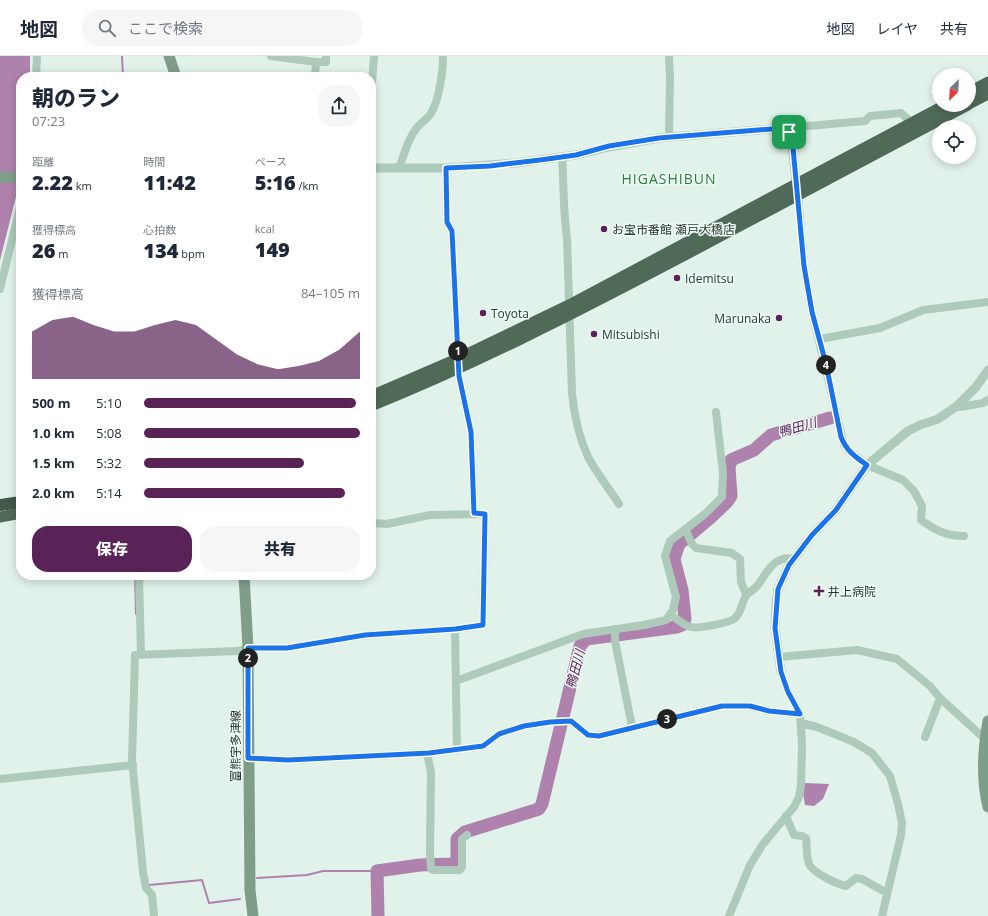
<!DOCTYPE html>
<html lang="ja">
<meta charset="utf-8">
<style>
:root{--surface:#fff;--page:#f6f6f7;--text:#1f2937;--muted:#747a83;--line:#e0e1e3;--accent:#592357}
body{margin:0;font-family:"Open Sans","Noto Sans JP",sans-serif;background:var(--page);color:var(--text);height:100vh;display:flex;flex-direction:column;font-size:15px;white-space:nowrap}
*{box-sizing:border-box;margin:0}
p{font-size:13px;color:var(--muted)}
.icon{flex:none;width:22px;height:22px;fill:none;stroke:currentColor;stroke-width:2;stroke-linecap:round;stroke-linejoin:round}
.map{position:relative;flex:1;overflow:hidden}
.sheet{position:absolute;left:16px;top:16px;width:360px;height:508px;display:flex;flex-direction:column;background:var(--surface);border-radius:16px;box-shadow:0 2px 10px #0003}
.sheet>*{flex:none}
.needle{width:26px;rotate:204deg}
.tools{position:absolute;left:932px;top:12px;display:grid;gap:8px}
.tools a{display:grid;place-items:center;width:44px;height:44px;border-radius:50%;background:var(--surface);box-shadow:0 2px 10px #0003;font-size:20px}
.pin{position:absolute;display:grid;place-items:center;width:34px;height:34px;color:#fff;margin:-17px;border-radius:8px;box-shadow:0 2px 6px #0006}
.km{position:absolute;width:20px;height:20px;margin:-10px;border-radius:50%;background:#222;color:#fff;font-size:11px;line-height:20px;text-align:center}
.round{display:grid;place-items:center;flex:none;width:42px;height:42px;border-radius:16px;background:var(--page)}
.summary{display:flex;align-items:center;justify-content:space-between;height:68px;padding:0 16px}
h1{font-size:22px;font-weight:800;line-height:30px}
.stats{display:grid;grid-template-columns:repeat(3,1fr);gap:6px;height:68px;padding:4px 16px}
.stats div{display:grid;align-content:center}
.stats b{font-size:20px;font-weight:800}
.stats small{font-size:11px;font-weight:400}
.stats p{font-size:11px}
.chart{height:112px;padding:8px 16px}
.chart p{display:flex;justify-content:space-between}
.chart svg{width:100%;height:72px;margin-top:4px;fill:var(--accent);opacity:.7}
.button{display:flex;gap:8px;margin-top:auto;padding:8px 16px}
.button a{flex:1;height:46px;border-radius:16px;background:var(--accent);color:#fff;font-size:16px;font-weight:800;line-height:46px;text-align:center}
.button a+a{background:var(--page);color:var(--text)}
ul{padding:0 16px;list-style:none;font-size:13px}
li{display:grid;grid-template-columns:64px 48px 1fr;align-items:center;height:30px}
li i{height:10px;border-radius:5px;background:var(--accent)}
header{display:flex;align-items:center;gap:24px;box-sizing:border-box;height:56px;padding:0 20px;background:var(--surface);border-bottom:1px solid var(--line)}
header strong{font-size:19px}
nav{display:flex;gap:22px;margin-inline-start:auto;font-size:14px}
.search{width:280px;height:36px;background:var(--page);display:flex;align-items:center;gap:10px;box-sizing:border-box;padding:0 14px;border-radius:16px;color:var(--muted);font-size:15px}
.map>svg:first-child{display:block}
</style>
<header>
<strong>地図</strong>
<div class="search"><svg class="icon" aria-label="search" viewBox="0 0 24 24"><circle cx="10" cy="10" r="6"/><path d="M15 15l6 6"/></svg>ここで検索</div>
<nav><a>地図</a><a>レイヤ</a><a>共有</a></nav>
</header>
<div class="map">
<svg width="988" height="860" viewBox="0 0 988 860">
<rect width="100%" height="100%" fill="#e1f2ea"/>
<path fill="#ae82ad" d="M 0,0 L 30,0 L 30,21 L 21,21 L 21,121 L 0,204 Z
M 805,727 L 829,728 L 823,743 L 814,750 L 805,749 L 803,737 Z"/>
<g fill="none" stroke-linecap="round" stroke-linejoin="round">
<path stroke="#ae82ad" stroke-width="2" d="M 122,0 L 123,21
M 135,519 L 136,558
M 257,822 L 307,819 L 323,815 L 377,815
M 149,829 L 202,824 L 209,847 L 240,843"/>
<path stroke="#ae82ad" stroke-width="13" d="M 378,860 L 377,815 L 420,809 L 452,808 L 457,805 L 457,783 L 465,776 L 539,753 L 542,748 L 580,590 L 586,583 L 677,571 L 682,569 L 685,563 L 682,534 L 674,503 L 679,488 L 710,462 L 727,446 L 731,440 L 729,412 L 731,404 L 754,394 L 771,379 L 830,362"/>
<path stroke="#adcaba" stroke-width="8" d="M 271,0 L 316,6 L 315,21
M 316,6 L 326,6 L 326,0
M 36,21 L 37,0
M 371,40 L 374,0
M 788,76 L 796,71 L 865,65 L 870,60 L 901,57 L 912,67
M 669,81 L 670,21 L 669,0
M 562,101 C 564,128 563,155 567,182 L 572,337 C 574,359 579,381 588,401 C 596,416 610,434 619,448
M 399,112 C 404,100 407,84 416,73 C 420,67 428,63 431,57 C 439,45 443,15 443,0
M 446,112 L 447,166 L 452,175 L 459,320 L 471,376 L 474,457
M 798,140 L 804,210 L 812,256 L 844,389 L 849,395 L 867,409 L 903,424 L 914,435 L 922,450 L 921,464 C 935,474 946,480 964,480
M 0,233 L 21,147
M 820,283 L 880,272 L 923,254 L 988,246
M 957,350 L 960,351 L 983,347 L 988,344
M 685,473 L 692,488 L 696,492 L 732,497 L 740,503 L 741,526 L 746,538
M 139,519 L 141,598
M 670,558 C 676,562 684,570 691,571 C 698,573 730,567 735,562 C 742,556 741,547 746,540 C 748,536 754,534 757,530 C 766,519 774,498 793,503
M 455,573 L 457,694
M 615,573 L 615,585 L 632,671
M 779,601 L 857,594 L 897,603 L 930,630 L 940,642 L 985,683
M 456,625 L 583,578 L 644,569 L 666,564 L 673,554 L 676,541 L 665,500 L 670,485 L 705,458 L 722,441 L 723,417 L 716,356
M 801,667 L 817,671 L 854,686 L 872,697 L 890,720 L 898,748 L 902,767 L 901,779 L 882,860
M 925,681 L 940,642
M 427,697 L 431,716 L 430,797 L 431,813 L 433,814 L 460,814 L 462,811 L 462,783 L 467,779
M 248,702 L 288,704 L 429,697 L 483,690 L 499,678 L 524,670 L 550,666 L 571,665 L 588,679 L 599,680 L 722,650 L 749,650 L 769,655 L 800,658
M 0,723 L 133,709
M 786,760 L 794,779 L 802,780 L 806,782 C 807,790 806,800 809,808 C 813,817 837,828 846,830 L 856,822 L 862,823 L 887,837
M 154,860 L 152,839 L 146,832 L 143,816 L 132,704 L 135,599 L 237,595 L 248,592 L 287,592 L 365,579 L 455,573 L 483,569 L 485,458 L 430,459 L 387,468 L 371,467
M 729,860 L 750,809 L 763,788 L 794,751 L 799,741 L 801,729 L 802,688 L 800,658 L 788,636 L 781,616"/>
<path stroke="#adcaba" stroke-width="9" d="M 371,112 L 446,112 L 516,107 L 576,99 L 609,91 L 659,82 L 784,72 L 789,76 L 791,81 L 797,134
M 781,616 L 775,572 L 776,548 L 778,533 L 789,509 L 812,479 L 836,454 L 867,409 L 908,375 L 920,369 L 938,363 L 957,350 L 976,331 L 988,314"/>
<path stroke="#7f9e89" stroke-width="11" d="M 169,0 L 176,21
M 0,121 L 21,121
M 244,519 L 248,592 L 250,834 L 253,860
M 988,665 C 983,693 981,723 988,751"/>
<path stroke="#506a58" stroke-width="11" d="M 969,36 L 988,26
M 969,48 L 988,38
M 371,340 L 459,302 L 569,249 L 945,49
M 371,350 C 473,309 571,259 668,208 C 768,156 868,103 968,49
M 0,461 L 21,457"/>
<path stroke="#435a4a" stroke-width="12" d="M 0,449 L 21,446"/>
</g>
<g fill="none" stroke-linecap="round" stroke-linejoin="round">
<defs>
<path id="route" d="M 784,72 L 789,76 L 792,81 L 804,210 L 812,256 L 826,308 L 841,381 C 846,394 855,401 867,409 L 836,454 L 812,479 L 789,509 L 778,533 L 775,572 L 781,616 L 788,636 L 800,658 L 769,655 L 750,650 L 722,650 L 599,680 L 588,679 L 571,665 L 550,666 L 524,670 L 499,678 L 483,690 L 429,697 L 288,704 L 248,702 L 248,592 L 287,592 L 365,579 L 455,573 L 483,569 L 485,458 L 474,457 L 471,376 L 459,320 L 452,175 L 447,166 L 446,112 L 490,110 L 540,104 L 576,99 L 609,90 L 659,82 Z"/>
</defs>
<use href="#route" stroke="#fff" stroke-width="8"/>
<use href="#route" stroke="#1a73e8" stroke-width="5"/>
</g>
<g fill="#592357" stroke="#eefaf4" stroke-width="1.5">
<circle cx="604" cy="173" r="4"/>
<circle cx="677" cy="222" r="4"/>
<circle cx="483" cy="257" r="4"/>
<circle cx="779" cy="262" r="4"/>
<circle cx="594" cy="278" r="4"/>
<path d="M817 529h4v4h4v4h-4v4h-4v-4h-4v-4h4z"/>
</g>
<g text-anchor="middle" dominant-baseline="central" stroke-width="3" stroke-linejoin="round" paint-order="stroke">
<g font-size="12" fill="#2c3930" stroke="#eefaf4" text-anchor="start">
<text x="612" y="173">お宝市番館 瀬戸大橋店</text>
<text x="685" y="222">Idemitsu</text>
<text x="491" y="257">Toyota</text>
<text x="771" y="262" text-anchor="end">Marunaka</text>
<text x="602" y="278">Mitsubishi</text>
<text x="828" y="535">井上病院</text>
</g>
<g font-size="12" fill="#2c3930" stroke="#eefaf4">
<text transform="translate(235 690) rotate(-90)">富熊宇多津線</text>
</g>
<g font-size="13" font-style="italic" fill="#592357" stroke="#eefaf4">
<text transform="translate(797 371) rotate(-16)">鴨田川</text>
<text transform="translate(575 613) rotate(-75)">鴨田川</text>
</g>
<g font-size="14" letter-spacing="1" fill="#287e3a" stroke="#eefaf4">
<text x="669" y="122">HIGASHIBUN</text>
</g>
</g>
</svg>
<div class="tools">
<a><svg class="needle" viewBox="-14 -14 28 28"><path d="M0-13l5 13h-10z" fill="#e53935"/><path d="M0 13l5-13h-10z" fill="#747a83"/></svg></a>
<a><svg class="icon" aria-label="locate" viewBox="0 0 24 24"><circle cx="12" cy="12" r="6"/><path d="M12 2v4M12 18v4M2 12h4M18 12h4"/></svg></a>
</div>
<div class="pin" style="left:789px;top:76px;background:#1e9e55"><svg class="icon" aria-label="arrive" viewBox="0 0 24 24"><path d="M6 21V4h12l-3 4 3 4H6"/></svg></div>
<b class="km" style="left:458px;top:295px">1</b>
<b class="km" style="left:248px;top:602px">2</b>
<b class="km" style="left:667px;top:663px">3</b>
<b class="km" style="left:826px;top:309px">4</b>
<section class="sheet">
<div class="summary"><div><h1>朝のラン</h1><p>07:23</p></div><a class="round"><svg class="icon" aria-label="share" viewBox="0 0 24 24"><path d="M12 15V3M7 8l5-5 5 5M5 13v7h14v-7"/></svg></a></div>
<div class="stats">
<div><p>距離</p><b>2.22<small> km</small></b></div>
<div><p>時間</p><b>11:42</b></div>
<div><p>ペース</p><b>5:16<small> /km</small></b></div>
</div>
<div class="stats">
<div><p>獲得標高</p><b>26<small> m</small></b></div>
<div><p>心拍数</p><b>134<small> bpm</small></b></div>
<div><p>kcal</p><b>149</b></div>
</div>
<div class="chart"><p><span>獲得標高</span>84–105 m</p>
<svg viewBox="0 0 160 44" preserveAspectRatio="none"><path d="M0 44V15L10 8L20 6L30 11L40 15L50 15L60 11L70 8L80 11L90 20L100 29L110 35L120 38L130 36L140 33L150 26L160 15V44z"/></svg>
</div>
<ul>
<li><b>500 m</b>5:10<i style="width:98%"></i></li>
<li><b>1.0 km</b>5:08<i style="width:100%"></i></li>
<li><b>1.5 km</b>5:32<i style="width:74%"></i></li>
<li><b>2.0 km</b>5:14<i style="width:93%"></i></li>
</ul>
<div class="button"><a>保存</a><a>共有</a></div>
</section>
</div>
